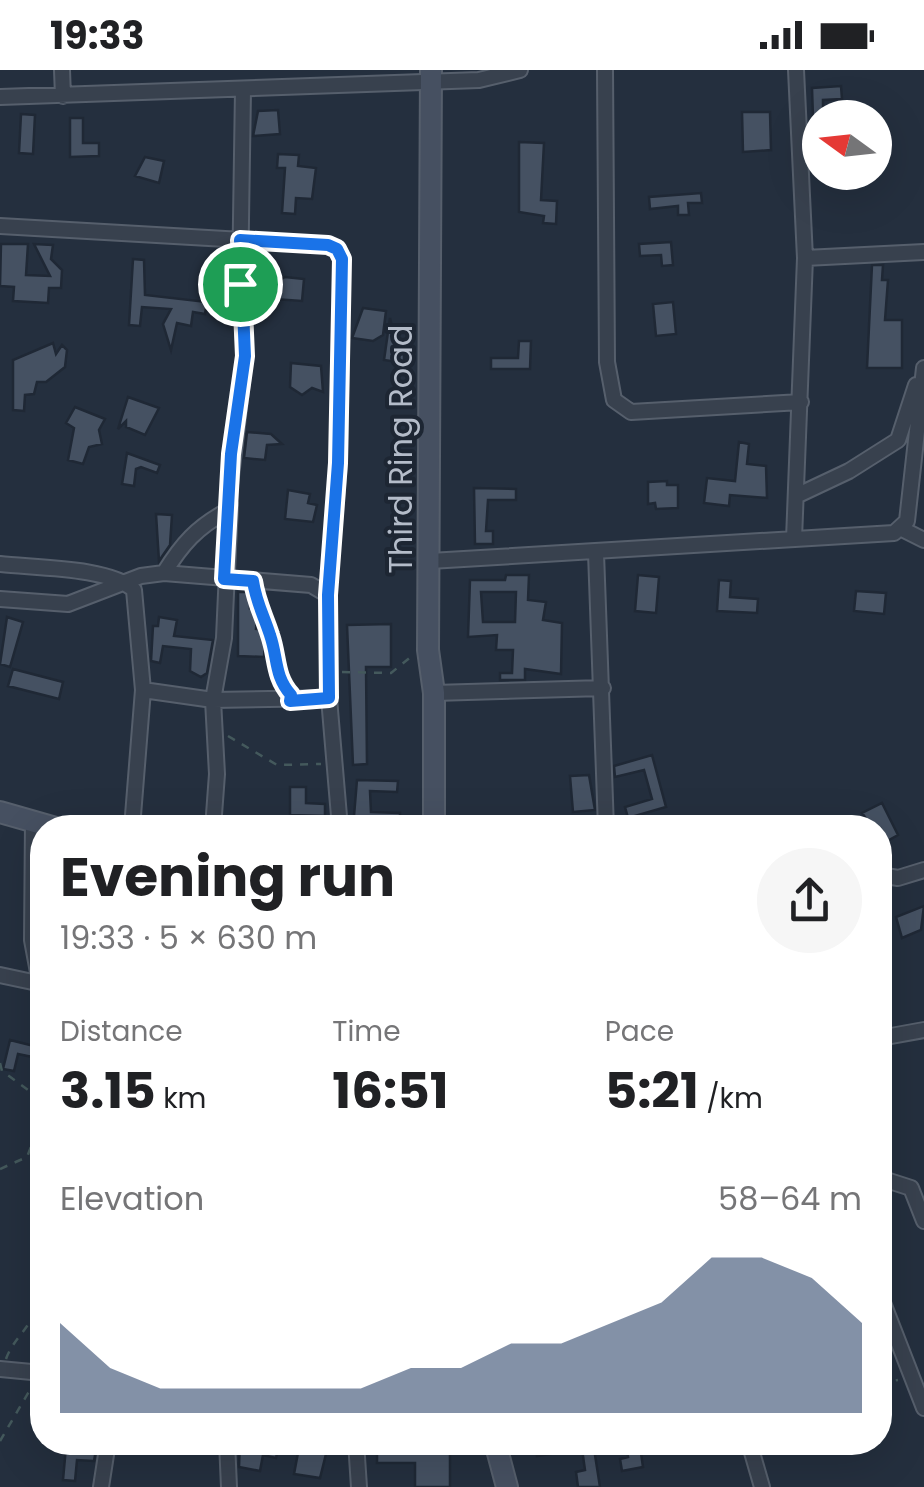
<!DOCTYPE html>
<meta charset="utf-8">
<style>
:root{--surface:#fff;--page:#f6f6f6;--text:#202124;--muted:#757577;--accent:#506383}
body{margin:0;font-family:Poppins,sans-serif;background:var(--page);color:var(--text);height:100vh;display:flex;flex-direction:column;font-size:38px;white-space:nowrap}
*{box-sizing:border-box;margin:0}
p{font-size:32px;color:var(--muted)}
.icon{flex:none;width:55px;height:55px;fill:none;stroke:currentColor;stroke-width:2;stroke-linecap:round;stroke-linejoin:round}
.map{position:relative;flex:1;overflow:hidden}
.side{position:absolute;left:30px;top:745px;width:862px;height:640px;display:flex;flex-direction:column;background:var(--surface);border-radius:40px;box-shadow:0 10px 40px #0002}
.side>*{flex:none}
.needle{width:65px;rotate:285deg}
.buttons{position:absolute;left:802px;top:30px;display:grid;gap:20px}
.buttons a{display:grid;place-items:center;width:90px;height:90px;border-radius:50%;background:var(--surface);box-shadow:0 10px 40px #0002;font-size:50px}
.pin{position:absolute;display:grid;place-items:center;width:85px;height:85px;color:#fff;margin:-42px;border:5px solid #fff;border-radius:50%;box-shadow:0 2px 10px #0007}
.round{display:grid;place-items:center;flex:none;width:105px;height:105px;border-radius:52px;background:var(--page)}
.head{display:flex;align-items:center;justify-content:space-between;height:170px;padding:0 30px}
h1{font-size:55px;font-weight:700;line-height:75px}
.metrics{display:grid;grid-template-columns:repeat(3,1fr);gap:15px;height:170px;padding:10px 30px}
.metrics div{display:grid;align-content:center}
.metrics b{font-size:50px;font-weight:700}
.metrics small{font-size:28px;font-weight:400}
.metrics p{font-size:28px}
.chart{height:280px;padding:20px 30px}
.chart p{display:flex;justify-content:space-between}
.chart svg{width:100%;height:180px;margin-top:10px;fill:var(--accent);opacity:.7}
.status{display:flex;justify-content:space-between;align-items:center;height:70px;padding:0 50px;background:var(--surface);direction:ltr}
.status svg{height:28px;fill:currentColor}
.map>svg:first-child{display:block}
</style>
<div class="status"><b>19:33</b><svg viewBox="0 0 49 12"><path d="M0 12V9h3v3zM5 12V6h3v6zM10 12V3h3v9zM15 12V0h3v12zM26 1h20v11H26zM47 4h2v5h-2z"/></svg></div>
<div class="map">
<svg width="924" height="1417" viewBox="0 0 924 1417">
<rect width="100%" height="100%" fill="#242f3e"/>
<path fill="#455162" stroke="#1f2835" stroke-width="2.5" fill-rule="evenodd" d="M 841,16 L 842,29 L 823,30 L 823,47 L 813,48 L 812,18 Z
M 278,40 L 280,64 L 253,66 L 258,41 Z
M 742,42 L 770,42 L 771,80 L 743,82 Z
M 21,44 L 35,45 L 33,84 L 19,83 Z
M 70,48 L 83,48 L 83,73 L 99,73 L 99,86 L 70,87 Z
M 519,72 L 544,73 L 541,130 L 557,131 L 556,154 L 543,153 L 544,146 L 519,142 Z
M 278,84 L 299,85 L 298,96 L 316,98 L 312,129 L 296,128 L 295,144 L 282,143 L 285,98 L 277,98 Z
M 145,87 L 164,91 L 159,113 L 135,106 Z
M 701,123 L 702,133 L 688,133 L 689,145 L 678,145 L 678,136 L 650,139 L 649,127 Z
M 671,172 L 673,195 L 662,196 L 661,185 L 640,186 L 639,174 Z
M 1,174 L 28,174 L 26,205 L 50,206 L 34,174 L 53,175 L 51,189 L 62,200 L 61,218 L 49,218 L 48,233 L 13,231 L 14,217 L 0,216 Z
M 133,189 L 144,190 L 145,225 L 207,232 L 205,244 L 193,242 L 191,256 L 177,253 L 171,280 L 163,254 L 171,239 L 142,237 L 140,256 L 129,255 Z
M 872,195 L 883,195 L 882,210 L 888,210 L 885,250 L 902,250 L 902,298 L 867,298 Z
M 285,207 L 304,209 L 302,231 L 275,229 L 275,238 L 259,237 L 276,212 Z
M 673,232 L 676,264 L 656,266 L 653,234 Z
M 363,238 L 386,241 L 383,265 L 373,271 L 352,268 Z
M 390,248 L 396,272 L 404,272 L 404,293 L 384,290 Z
M 519,271 L 531,271 L 530,299 L 491,299 L 491,288 L 518,288 Z
M 53,273 L 56,284 L 62,275 L 67,280 L 65,297 L 46,312 L 37,312 L 34,324 L 25,325 L 24,341 L 13,340 L 13,290 Z
M 291,293 L 321,296 L 323,322 L 312,318 L 302,325 L 290,317 Z
M 128,327 L 159,338 L 145,365 L 126,357 L 126,351 L 118,359 Z
M 75,337 L 105,349 L 99,360 L 102,374 L 89,377 L 83,394 L 68,390 L 74,358 L 66,353 Z
M 247,362 L 271,364 L 282,374 L 267,375 L 265,390 L 244,388 Z
M 739,372 L 749,374 L 747,394 L 766,396 L 767,428 L 730,425 L 729,436 L 704,433 L 707,408 L 735,411 Z
M 127,383 L 160,395 L 157,403 L 141,397 L 136,399 L 134,416 L 122,414 Z
M 667,411 L 667,415 L 678,415 L 678,438 L 656,439 L 655,433 L 648,434 L 648,412 Z
M 474,418 L 516,419 L 516,430 L 488,430 L 486,461 L 493,461 L 493,474 L 475,474 Z
M 288,420 L 310,424 L 308,433 L 317,435 L 313,452 L 285,449 Z
M 156,444 L 172,445 L 170,475 L 159,491 Z
M 506,505 L 529,505 L 528,530 L 546,532 L 543,550 L 562,553 L 561,604 L 525,599 L 525,610 L 500,610 L 500,603 L 512,603 L 513,580 L 496,580 L 497,565 L 468,567 L 470,510 L 505,510 ZM 481,522 L 516,522 L 515,552 L 483,552 Z
M 638,505 L 659,507 L 656,543 L 635,541 Z
M 719,510 L 731,511 L 730,527 L 758,529 L 757,543 L 717,541 Z
M 856,521 L 886,523 L 884,544 L 854,541 Z
M 238,522 L 251,522 L 250,538 L 258,537 L 256,559 L 266,560 L 264,587 L 238,586 Z
M 7,547 L 23,552 L 10,597 L 0,594 Z
M 159,547 L 177,550 L 174,566 L 213,570 L 207,603 L 201,607 L 190,601 L 191,579 L 163,576 L 160,593 L 151,591 L 153,556 L 158,556 Z
M 391,554 L 391,597 L 366,597 L 367,694 L 353,695 L 347,555 Z
M 13,599 L 63,612 L 59,629 L 8,616 Z
M 652,685 L 666,737 L 628,748 L 625,737 L 652,729 L 644,700 L 615,707 L 614,696 Z
M 589,705 L 595,740 L 573,742 L 570,706 Z
M 357,710 L 398,711 L 397,722 L 370,721 L 371,742 L 400,743 L 400,758 L 353,758 Z
M 290,717 L 306,717 L 306,733 L 325,734 L 325,746 L 290,745 Z
M 882,733 L 898,765 L 880,775 L 880,758 L 873,758 L 862,743 Z
M 924,836 L 921,860 L 902,868 L 896,847 Z
M 10,970 L 42,978 L 42,989 L 18,984 L 14,1001 L 3,999 Z
M 240,1372 L 272,1372 L 271,1377 L 278,1379 L 276,1388 L 263,1385 L 260,1401 L 239,1397 Z
M 300,1372 L 328,1376 L 320,1408 L 294,1404 Z
M 377,1372 L 402,1372 L 400,1383 L 450,1381 L 450,1417 L 415,1417 L 415,1393 L 377,1393 Z
M 593,1372 L 600,1417 L 578,1417 L 576,1402 L 585,1400 L 582,1379 L 537,1386 L 535,1374 Z
M 625,1372 L 653,1372 L 655,1381 L 641,1383 L 643,1397 L 622,1401 L 620,1389 L 628,1387 Z
M 66,1377 L 96,1380 L 94,1391 L 77,1390 L 75,1411 L 63,1410 Z"/>
<g fill="none" stroke-linecap="round" stroke-linejoin="round">
<defs>
<path id="street" d="M 62,0 L 63,26
M 605,0 L 607,292 L 614,330 L 631,342 L 801,332
M 0,27 L 479,10 L 520,0
M 0,156 L 328,175 L 337,179 L 342,189 L 339,393 L 328,525 L 329,628 L 340,758
M 805,188 L 924,182
M 796,426 L 849,401 L 898,370 L 916,315
M 902,459 L 924,470
M 794,469 L 805,188 L 796,0
M 596,483 L 606,758
M 430,491 L 894,463 L 907,451 L 924,298
M 0,494 C 34,498 110,497 134,520 L 143,620
M 164,503 L 311,515 L 328,525
M 0,529 L 68,534 L 141,506 L 164,503 C 182,474 197,457 227,441 L 245,286 L 240,214 L 243,20
M 434,623 L 603,618
M 33,751 L 32,870 L 42,924
M 132,758 L 143,620 L 213,630 L 329,628
M 213,758 L 217,704 L 213,630 L 224,568 L 230,435
M 880,805 L 898,808 L 924,800
M 0,905 L 42,914
M 880,968 L 924,960
M 880,1108 L 911,1118 L 924,1151
M 880,1225 L 924,1338
M 0,1299 L 42,1303
M 227,1372 L 229,1417
M 356,1372 L 359,1417
M 749,1372 L 762,1417
M 101,1417 L 108,1372"/>
<path id="secondary" d="M 431,0 L 428,580 L 434,623 L 434,758
M 0,742 L 56,758
M 495,1372 L 507,1417"/>
</defs>
<use href="#street" stroke="#565f6c" stroke-width="18"/>
<use href="#secondary" stroke="#565f6c" stroke-width="24"/>
<path stroke="#44595c" stroke-width="2.5" stroke-dasharray="8 8" stroke-linecap="butt" d="M 255,522 C 257,533 281,613 285,618
M 342,602 L 391,603 L 412,586
M 228,666 L 277,695 L 321,694
M 0,993 L 2,1001 L 42,1030
M 0,1099 L 27,1087 L 42,1048
M 6,1289 C 12,1272 24,1263 32,1248 C 44,1222 39,1189 42,1160
M 880,1313 L 898,1310
M 0,1371 L 34,1313"/>
<use href="#street" stroke="#38414e" stroke-width="14"/>
<use href="#secondary" stroke="#465061" stroke-width="20"/>
</g>
<g fill="none" stroke-linecap="round" stroke-linejoin="round">
<defs>
<path id="route" d="M 240,170 L 328,175 L 337,179 L 342,189 L 338,393 L 328,525 L 329,628 L 290,631 L 291,625 C 274,606 278,588 270,565 C 264,546 256,532 253,511 L 224,509 L 231,384 L 245,286 Z"/>
</defs>
<use href="#route" stroke="#fff" stroke-width="20"/>
<use href="#route" stroke="#1a73e8" stroke-width="12"/>
</g>
<g text-anchor="middle" dominant-baseline="central" stroke-width="8" stroke-linejoin="round" paint-order="stroke">
<g font-size="32" fill="#b4bcc9" stroke="#1d2633">
<text transform="translate(400 379) rotate(-90)">Third Ring Road</text>
</g>
</g>
</svg>
<div class="buttons">
<a><svg class="needle" viewBox="-14 -14 28 28"><path d="M0-13l5 13h-10z" fill="#e53935"/><path d="M0 13l5-13h-10z" fill="#757577"/></svg></a>
</div>
<div class="pin" style="left:240px;top:214px;background:#1e9e55"><svg class="icon" aria-label="arrive" viewBox="0 0 24 24"><path d="M6 21V4h12l-3 4 3 4H6"/></svg></div>
<section class="side">
<div class="head"><div><h1>Evening run</h1><p>19:33 · 5 × 630 m</p></div><a class="round"><svg class="icon" aria-label="share" viewBox="0 0 24 24"><path d="M12 15V3M7 8l5-5 5 5M5 13v7h14v-7"/></svg></a></div>
<div class="metrics">
<div><p>Distance</p><b>3.15<small> km</small></b></div>
<div><p>Time</p><b>16:51</b></div>
<div><p>Pace</p><b>5:21<small> /km</small></b></div>
</div>
<div class="chart"><p><span>Elevation</span>58–64 m</p>
<svg viewBox="0 0 160 44" preserveAspectRatio="none"><path d="M0 44V22L10 33L20 38L30 38L40 38L50 38L60 38L70 33L80 33L90 27L100 27L110 22L120 17L130 6L140 6L150 11L160 22V44z"/></svg>
</div>
</section>
</div>
